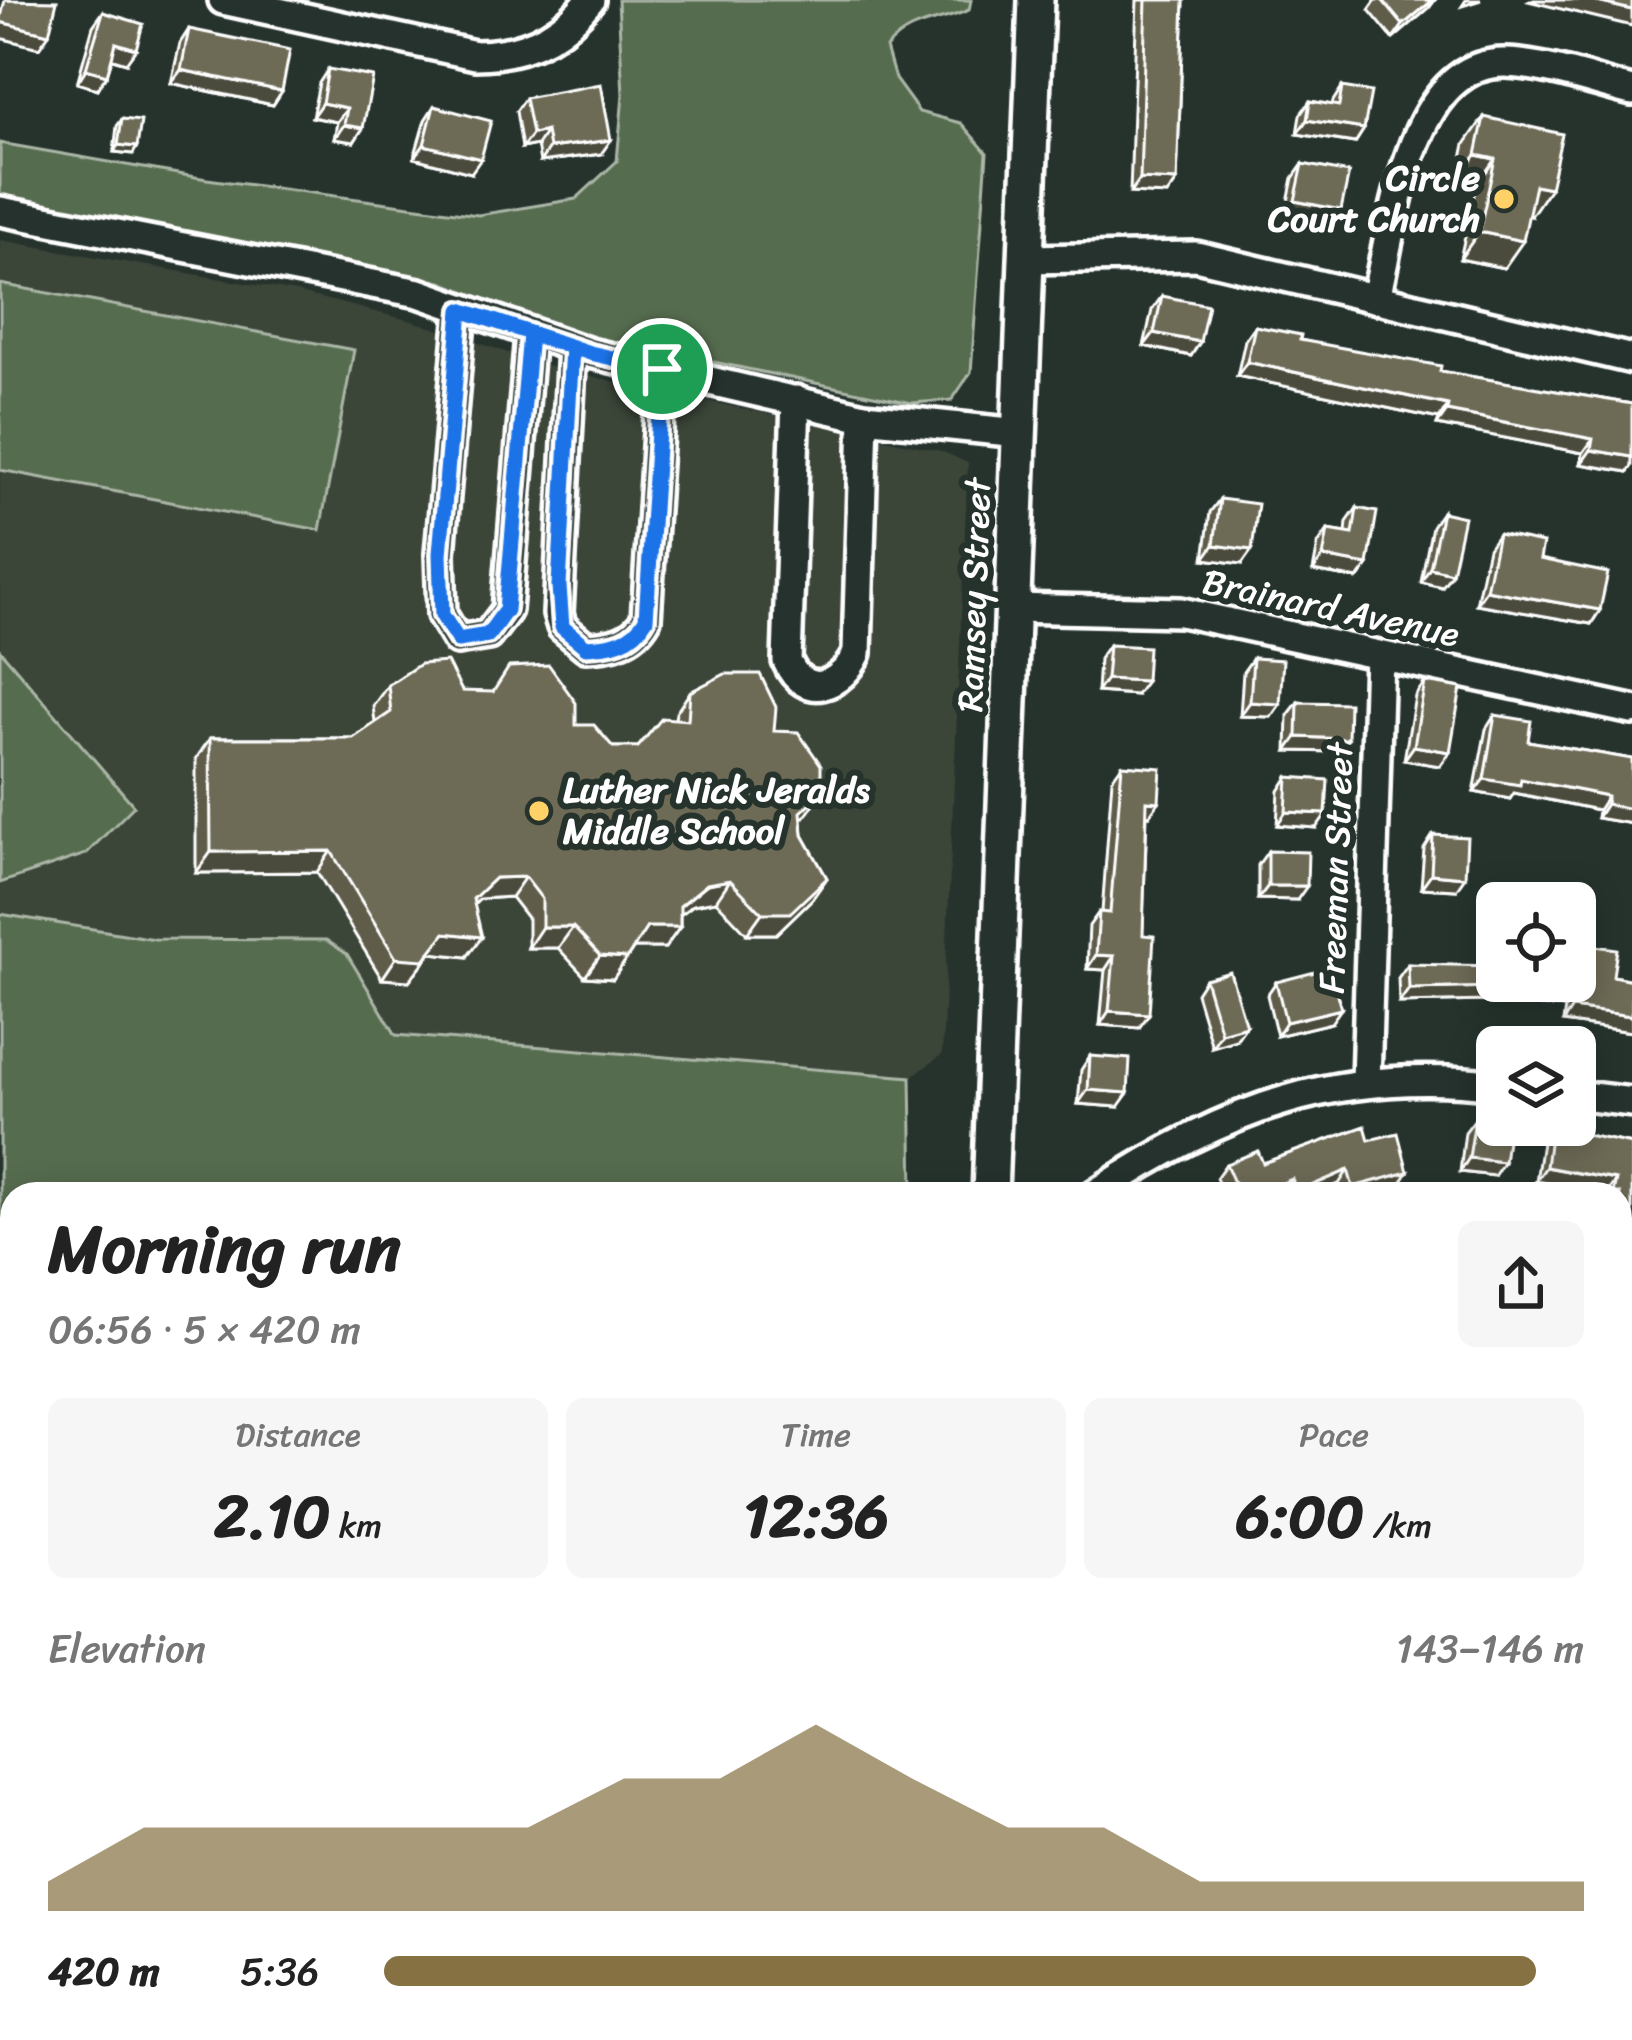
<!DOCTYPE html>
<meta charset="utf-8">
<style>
:root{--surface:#fff;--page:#f6f6f6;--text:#222;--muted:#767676;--accent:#857141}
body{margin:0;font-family:Sriracha,sans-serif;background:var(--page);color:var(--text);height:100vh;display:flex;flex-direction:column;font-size:45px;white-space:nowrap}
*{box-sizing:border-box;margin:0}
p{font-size:39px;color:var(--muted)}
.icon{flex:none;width:66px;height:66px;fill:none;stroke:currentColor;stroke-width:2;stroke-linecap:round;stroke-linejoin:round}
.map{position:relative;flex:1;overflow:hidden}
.drawer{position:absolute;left:0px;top:1182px;width:1632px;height:858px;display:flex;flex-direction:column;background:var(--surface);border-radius:36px 36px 0 0;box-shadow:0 6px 30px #0003}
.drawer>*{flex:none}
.controls{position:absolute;left:1476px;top:882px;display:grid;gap:24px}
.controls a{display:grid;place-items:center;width:120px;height:120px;border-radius:18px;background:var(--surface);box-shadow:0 6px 30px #0003;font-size:60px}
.pin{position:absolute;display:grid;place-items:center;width:102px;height:102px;color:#fff;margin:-51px;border:6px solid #fff;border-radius:50%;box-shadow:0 3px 12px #0007}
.round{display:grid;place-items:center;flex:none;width:126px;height:126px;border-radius:18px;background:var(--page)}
.summary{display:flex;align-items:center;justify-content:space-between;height:204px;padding:0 48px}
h1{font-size:66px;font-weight:700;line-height:90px}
.metrics{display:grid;grid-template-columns:repeat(3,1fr);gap:18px;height:204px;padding:12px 48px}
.metrics div{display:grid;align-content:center;border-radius:18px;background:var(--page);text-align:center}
.metrics b{font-size:60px;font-weight:700}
.metrics small{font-size:33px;font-weight:400}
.metrics p{font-size:33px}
.chart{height:336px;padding:24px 48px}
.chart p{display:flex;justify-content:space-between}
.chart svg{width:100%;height:216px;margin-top:12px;fill:var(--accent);opacity:.7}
ul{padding:0 48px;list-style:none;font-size:39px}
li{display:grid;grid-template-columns:192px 144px 1fr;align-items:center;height:90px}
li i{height:30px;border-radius:15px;background:var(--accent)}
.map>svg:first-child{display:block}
</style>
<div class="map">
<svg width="1632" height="2040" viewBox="0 0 1632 2040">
<rect width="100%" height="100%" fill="#26332d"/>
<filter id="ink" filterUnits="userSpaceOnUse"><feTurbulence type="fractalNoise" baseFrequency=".00833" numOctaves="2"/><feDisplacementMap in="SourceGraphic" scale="24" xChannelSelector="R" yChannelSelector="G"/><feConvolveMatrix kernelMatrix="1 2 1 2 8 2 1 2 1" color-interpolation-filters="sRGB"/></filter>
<g filter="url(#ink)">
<path fill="#3b4439" d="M 0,240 L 296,292 L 416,322 L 557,369 L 941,451 L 968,463 L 942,1055 L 911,1077 L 396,1034 L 347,954 L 155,939 L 0,914 Z"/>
<path fill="#576c4f" stroke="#abb6a7" stroke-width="3" d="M 618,0 L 971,0 L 969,10 C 934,25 912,19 886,48 L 895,79 L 919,112 L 961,123 L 987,153 L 971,372 L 952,400 L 912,403 L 568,332 L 441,282 L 0,204 L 0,143 L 207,179 L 478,215 L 576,199 L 617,161 L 623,95 Z
M 0,284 L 354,350 L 320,530 L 0,470 Z
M 0,650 L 134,806 L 86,854 L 0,883 Z
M 0,914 L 155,939 L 326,940 L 347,954 L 396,1035 L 911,1077 L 913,1194 L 12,1194 L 12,1525 L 0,1512 Z
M 12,1791 L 12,2028 L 762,2028 L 757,2040 L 0,2040 L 0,1792 Z
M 858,2028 L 1147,2028 L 1151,2040 L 853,2040 Z"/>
<path fill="#4d6973" stroke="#94a5ab" stroke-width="3" d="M 0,1512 L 12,1525 L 12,1708 L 0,1712 Z"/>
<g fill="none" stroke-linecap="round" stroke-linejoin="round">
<defs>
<path id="minor" d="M 223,0 L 475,55 C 522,55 561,37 590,0
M 0,211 L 419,293 L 590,353 L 864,417 L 1019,433
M 1026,259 L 1196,256 L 1632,359
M 1376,297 C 1394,226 1408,62 1505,63 C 1546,64 1592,81 1632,91
M 461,310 L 440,554 L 442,615 L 457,640 L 488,635 L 507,610 L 530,334
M 572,347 L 558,614 L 562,627 L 586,647 C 611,646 633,642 646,619 L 662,369
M 796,400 L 787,661 C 805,702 842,686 857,653 L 864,417
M 1012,608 L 1181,612 L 1632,710
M 1366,1082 L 1379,655
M 1575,1095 L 1632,1102
M 1095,1194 C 1225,1108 1339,1066 1497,1085
M 1620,1431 L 1632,1377
M 0,1815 L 12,1814
M 0,1889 L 12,1864
M 569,2028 L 570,2040
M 246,2040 L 251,2028
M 1205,2040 L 1207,2028"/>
<path id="major" d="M 990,1194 L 1036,0
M 792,2040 L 797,2028"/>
</defs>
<use href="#minor" stroke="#fff" stroke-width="36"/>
<use href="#major" stroke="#fff" stroke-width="42"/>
<use href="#minor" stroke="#26332d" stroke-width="27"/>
<use href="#major" stroke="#26332d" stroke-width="33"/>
</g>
<path fill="#5e5c4a" stroke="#fff" stroke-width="3" d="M 1137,0 L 1184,0 L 1177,181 L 1167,195 L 1130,193 Z
M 1376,0 L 1435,0 L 1429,8 L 1393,39 L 1369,10 Z
M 103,12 L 126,63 L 112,59 L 107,75 L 97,89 L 77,83 L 93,26 Z
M 189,29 L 282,91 L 273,105 L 171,83 L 180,43 Z
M 328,69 L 363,128 L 354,142 L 334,139 L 337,122 L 312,117 L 319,83 Z
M 1342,87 L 1364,129 L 1355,143 L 1297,134 L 1300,115 L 1310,101 L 1332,105 L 1333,101 Z
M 525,98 L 601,154 L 540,162 L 537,145 L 522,148 L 516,111 Z
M 434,106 L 471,173 L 414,158 L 425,120 Z
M 1484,117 L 1531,216 L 1528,215 L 1504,268 L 1460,259 L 1476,186 L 1457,182 L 1465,144 Z
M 122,119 L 133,154 L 114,152 L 117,126 Z
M 1303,164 L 1332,224 L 1285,215 L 1293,178 Z
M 1162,296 L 1200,342 L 1191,356 L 1144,346 L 1152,310 Z
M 1255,326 L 1300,340 L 1440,371 L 1632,404 L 1628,472 L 1581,464 L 1583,453 L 1437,425 L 1439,419 L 1237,376 L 1245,340 Z
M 1220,499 L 1242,564 L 1204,559 L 1210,512 Z
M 1357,508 L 1368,565 L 1358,579 L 1313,571 L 1318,544 L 1328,530 L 1346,533 L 1347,522 Z
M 1442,512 L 1442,587 L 1421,582 L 1432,526 Z
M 1498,534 L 1540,559 L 1600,610 L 1591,624 L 1476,604 L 1488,548 Z
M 1109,645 L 1136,695 L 1097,692 L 1099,659 Z
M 1253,658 L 1280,704 L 1271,717 L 1240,716 L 1243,672 Z
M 1425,682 L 1440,766 L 1404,760 L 1415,696 Z
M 388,685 L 462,691 L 576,725 L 613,747 L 638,747 L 675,719 L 676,713 L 690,692 L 774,731 L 821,794 L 802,819 L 803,835 L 827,878 L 812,899 L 776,934 L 747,934 L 716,901 L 693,905 L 680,915 L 680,927 L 665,948 L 634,948 L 613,979 L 585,977 L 558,948 L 528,948 L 528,919 L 511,897 L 480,899 L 474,905 L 467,957 L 431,953 L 409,981 L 382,979 L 317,872 L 196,873 L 196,759 L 210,738 L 353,738 L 375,723 L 373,706 Z
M 1298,702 L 1338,752 L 1287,751 L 1288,715 Z
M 1495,715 L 1528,741 L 1632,759 L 1632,824 L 1597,818 L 1598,810 L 1514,793 L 1510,799 L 1474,792 L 1486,729 Z
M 1122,765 L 1149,816 L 1147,816 L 1139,1028 L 1100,1025 L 1105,970 L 1087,969 L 1089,926 L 1099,912 L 1102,912 L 1112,779 Z
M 1288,777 L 1316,828 L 1277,825 L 1279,791 Z
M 1433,835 L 1456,890 L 1421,888 L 1424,849 Z
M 1268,851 L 1297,900 L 1258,899 L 1258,865 Z
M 1581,944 L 1613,976 L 1632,980 L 1632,1032 L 1563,1022 L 1565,1008 L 1488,1001 L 1399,1003 L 1398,978 L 1408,964 L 1575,981 L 1575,952 Z
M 1205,979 L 1246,1026 L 1236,1040 L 1212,1047 L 1196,993 Z
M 1276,982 L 1331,1023 L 1277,1036 L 1267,995 Z
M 1090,1056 L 1118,1107 L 1078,1104 L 1081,1070 Z
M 1475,1119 L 1494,1176 L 1460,1172 L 1465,1132 Z
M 1551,1128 L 1632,1144 L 1624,1259 L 1620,1259 L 1620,1194 L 1606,1194 L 1536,1181 L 1542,1142 Z
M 1369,1140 L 1399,1186 L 1367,1194 L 1341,1194 L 1339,1184 L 1314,1194 L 1223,1194 L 1216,1178 L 1226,1164 L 1263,1163 Z
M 1632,1668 L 1632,1860 L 1620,1861 L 1620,1669 Z
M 1632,1884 L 1632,2040 L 1585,2040 L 1588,2028 L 1620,2028 L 1620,1917 L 1628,1890 Z"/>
<path fill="#4c4b3c" stroke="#fff" stroke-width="3" d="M 1433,0 L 1435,0 L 1429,8 L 1393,39 L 1403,25 Z
M 1466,0 L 1481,0 L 1462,6 Z
M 1530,0 L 1589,0 L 1632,10 L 1632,26 L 1528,1 Z
M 0,22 L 49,34 L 39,48 L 0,38 Z
M 116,43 L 136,49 L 126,63 L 107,57 Z
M 86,69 L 107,75 L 97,89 L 77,83 Z
M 181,70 L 282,91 L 273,105 L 171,83 Z
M 322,103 L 347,108 L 337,122 L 312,117 Z
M 1307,120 L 1364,129 L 1355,143 L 1297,134 Z
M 344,125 L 363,128 L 354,142 L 334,139 Z
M 546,131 L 537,145 L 522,148 L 532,134 Z
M 611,140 L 601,154 L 540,162 L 549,148 Z
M 118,145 L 137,147 L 133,154 L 114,152 Z
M 424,145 L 481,159 L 471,173 L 414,158 Z
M 1476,155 L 1495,159 L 1476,186 L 1457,182 Z
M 1140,179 L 1177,181 L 1167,195 L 1130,193 Z
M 1535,185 L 1550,188 L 1531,216 L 1516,212 Z
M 1295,201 L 1341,210 L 1332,224 L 1285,215 Z
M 1479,232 L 1523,241 L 1504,268 L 1460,259 Z
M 1154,333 L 1200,342 L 1191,356 L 1144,346 Z
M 1247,362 L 1448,405 L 1439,419 L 1237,376 Z
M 1447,411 L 1593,439 L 1583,453 L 1437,425 Z
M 1591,450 L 1632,457 L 1632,466 L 1628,472 L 1581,464 Z
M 1214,545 L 1252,550 L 1242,564 L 1204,559 Z
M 1323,557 L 1368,565 L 1358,579 L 1313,571 Z
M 1430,568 L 1452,573 L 1442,587 L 1421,582 Z
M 1486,590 L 1600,610 L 1591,624 L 1476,604 Z
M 1106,679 L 1146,681 L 1136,695 L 1097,692 Z
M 1250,702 L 1280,704 L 1271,717 L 1240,716 Z
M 1297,737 L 1348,739 L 1338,752 L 1287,751 Z
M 1414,746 L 1450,752 L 1440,766 L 1404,760 Z
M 1484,779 L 1521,779 L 1607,796 L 1598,810 L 1514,793 L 1510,799 L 1474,792 Z
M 821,794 L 807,814 L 787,832 L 801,812 Z
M 1147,801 L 1159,802 L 1149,816 L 1138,815 Z
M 1606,804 L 1632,809 L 1632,824 L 1597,818 Z
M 1286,812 L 1326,814 L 1316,828 L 1277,825 Z
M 331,851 L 317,872 L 196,873 L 211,852 Z
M 1431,874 L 1465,877 L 1456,890 L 1421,888 Z
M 525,877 L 511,897 L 480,899 L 458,919 L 473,899 L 495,878 Z
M 827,878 L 812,899 L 776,934 L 747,934 L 762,913 Z
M 730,880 L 716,901 L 693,905 L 665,926 L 680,906 L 707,884 Z
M 1268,886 L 1307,886 L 1297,900 L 1258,899 Z
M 542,927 L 573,927 L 558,948 L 528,948 Z
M 647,927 L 680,927 L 665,948 L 633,948 Z
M 445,933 L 482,937 L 467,957 L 431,953 L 409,981 L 382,979 L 396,958 Z
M 1096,955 L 1114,956 L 1105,970 L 1087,969 Z
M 600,956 L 627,958 L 613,979 L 585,977 Z
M 1497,987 L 1574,994 L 1565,1008 L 1488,1001 L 1399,1003 L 1409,989 Z
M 1572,1008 L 1632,1016 L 1632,1032 L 1563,1022 Z
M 1341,1009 L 1331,1023 L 1277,1036 L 1286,1022 Z
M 1109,1011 L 1149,1014 L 1139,1028 L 1100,1025 Z
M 1246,1026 L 1236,1040 L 1212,1047 L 1221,1033 Z
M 1088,1090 L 1128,1093 L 1118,1107 L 1078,1104 Z
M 1469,1158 L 1504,1162 L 1494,1176 L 1460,1172 Z
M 1546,1167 L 1616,1180 L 1606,1194 L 1536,1181 Z
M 1348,1170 L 1339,1184 L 1314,1194 L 1296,1194 L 1297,1192 Z
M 1408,1172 L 1399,1186 L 1367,1194 L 1348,1194 L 1353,1187 Z
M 1292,1179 L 1282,1193 L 1257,1194 Z
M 1620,1243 L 1632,1245 L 1624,1259 L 1620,1259 Z
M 1632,1843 L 1632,1860 L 1620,1861 L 1620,1860 Z
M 1598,2028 L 1618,2028 L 1632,2032 L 1632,2040 L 1589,2040 Z"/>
<path fill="#6d6b56" stroke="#fff" stroke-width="3" d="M 5,0 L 57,1 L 49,34 L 0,22 Z
M 1146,0 L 1184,0 L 1177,181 L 1140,179 Z
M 1382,0 L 1433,0 L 1403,25 Z
M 1589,0 L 1632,0 L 1632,10 Z
M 103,12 L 143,24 L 136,49 L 116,43 L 107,75 L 86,69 Z
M 189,29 L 290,50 L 282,91 L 181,70 Z
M 328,69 L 373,77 L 363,128 L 344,125 L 347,108 L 322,103 Z
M 601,84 L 611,140 L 549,148 L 546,131 L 532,134 L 525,98 Z
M 1342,87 L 1371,92 L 1364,129 L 1307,120 L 1310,101 L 1339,106 Z
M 434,106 L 491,121 L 481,159 L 424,145 Z
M 1484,117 L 1562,134 L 1550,188 L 1535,185 L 1523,241 L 1479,232 L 1495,159 L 1476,155 Z
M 122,119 L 141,121 L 137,147 L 118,145 Z
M 1303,164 L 1349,173 L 1341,210 L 1295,201 Z
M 1162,296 L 1208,305 L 1200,342 L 1154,333 Z
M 1255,326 L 1301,335 L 1300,340 L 1441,366 L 1440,371 L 1632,404 L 1632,457 L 1591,450 L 1593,439 L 1447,411 L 1448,405 L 1247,362 Z
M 1220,499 L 1258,504 L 1252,550 L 1214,545 Z
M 1357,508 L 1377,512 L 1368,565 L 1323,557 L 1328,530 L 1353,534 Z
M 1442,512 L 1464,517 L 1452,573 L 1430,568 Z
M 1498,534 L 1543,543 L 1540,559 L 1608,573 L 1600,610 L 1486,590 Z
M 1109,645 L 1148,647 L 1146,681 L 1106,679 Z
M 1253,658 L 1283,660 L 1280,704 L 1250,702 Z
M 447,662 L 462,691 L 493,692 L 509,667 L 549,665 L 576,703 L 576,725 L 594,725 L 613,747 L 638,747 L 662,718 L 688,720 L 690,692 L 725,674 L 760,674 L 776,707 L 774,731 L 798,732 L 821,765 L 821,794 L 801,812 L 803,835 L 827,878 L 790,913 L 762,913 L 730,880 L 707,884 L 680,906 L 680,927 L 647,927 L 627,958 L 600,956 L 573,927 L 542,927 L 542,899 L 525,877 L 495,878 L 473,899 L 482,937 L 445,933 L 424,960 L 396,958 L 331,851 L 211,852 L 210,738 L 353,738 L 391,712 L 388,685 L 420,664 Z
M 1425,682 L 1461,688 L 1450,752 L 1414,746 Z
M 1298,702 L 1349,703 L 1348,739 L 1297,737 Z
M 1495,715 L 1531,721 L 1528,741 L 1632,759 L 1632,809 L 1606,804 L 1607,796 L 1521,779 L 1520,785 L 1484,779 Z
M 1122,765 L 1161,768 L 1159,802 L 1147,801 L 1143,935 L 1154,936 L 1149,1014 L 1109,1011 L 1114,956 L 1096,955 L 1099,912 L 1110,913 Z
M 1288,777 L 1328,780 L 1326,814 L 1286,812 Z
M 1433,835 L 1467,837 L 1465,877 L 1431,874 Z
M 1268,851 L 1308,852 L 1307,886 L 1268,886 Z
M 1581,944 L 1617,949 L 1613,976 L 1632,980 L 1632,1016 L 1572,1008 L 1574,994 L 1497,987 L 1409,989 L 1408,964 L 1497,966 L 1497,981 L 1575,981 L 1575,968 L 1578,968 Z
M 1330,968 L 1341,1009 L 1286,1022 L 1276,982 Z
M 1230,972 L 1246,1026 L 1221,1033 L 1205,979 Z
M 1090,1056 L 1130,1059 L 1128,1093 L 1088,1090 Z
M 1475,1119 L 1497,1122 L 1497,1125 L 1509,1125 L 1504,1162 L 1469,1158 Z
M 1365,1126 L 1369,1140 L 1398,1133 L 1408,1172 L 1353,1187 L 1348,1170 L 1297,1192 L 1292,1179 L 1257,1194 L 1239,1194 L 1226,1164 L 1258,1151 L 1263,1163 Z
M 1551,1128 L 1632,1144 L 1632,1245 L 1620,1243 L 1620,1194 L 1613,1194 L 1616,1180 L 1546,1167 Z
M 1620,1503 L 1632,1506 L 1632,1527 L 1620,1583 Z
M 1632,1668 L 1632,1779 L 1620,1673 L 1620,1669 Z
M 1632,1915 L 1632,2032 L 1618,2028 L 1620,2028 L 1620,1957 Z"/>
</g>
<g fill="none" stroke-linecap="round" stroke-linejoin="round" filter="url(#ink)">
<defs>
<path id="route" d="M 662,369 L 590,353 L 461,310 L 440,554 L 442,615 L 458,640 L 488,635 L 506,610 L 530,334 L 572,347 L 559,586 L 562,627 L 586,647 C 611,646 633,642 646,619 L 662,369"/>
</defs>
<use href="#route" stroke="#fff" stroke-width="24"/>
<use href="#route" stroke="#1a73e8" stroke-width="15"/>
</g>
<g fill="#ffd166" stroke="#26332d" stroke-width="4.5">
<circle cx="1504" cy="199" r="12"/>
<circle cx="539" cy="811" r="12"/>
</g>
<g text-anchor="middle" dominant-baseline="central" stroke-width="12" stroke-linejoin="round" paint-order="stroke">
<g font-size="36" font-weight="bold" fill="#fff" stroke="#26332d" text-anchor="end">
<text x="1480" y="178">Circle<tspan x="1480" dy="41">Court Church</tspan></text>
<text x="563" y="790" text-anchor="start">Luther Nick Jeralds<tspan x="563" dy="41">Middle School</tspan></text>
</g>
<g font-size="36" fill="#fff" stroke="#26332d">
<text transform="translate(974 595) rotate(-88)">Ramsey Street</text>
<text transform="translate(1331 608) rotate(12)">Brainard Avenue</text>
<text transform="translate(1336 868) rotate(-88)">Freeman Street</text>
</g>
</g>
</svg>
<div class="controls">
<a><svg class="icon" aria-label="locate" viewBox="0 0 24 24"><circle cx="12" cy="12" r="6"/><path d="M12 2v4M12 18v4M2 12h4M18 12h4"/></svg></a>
<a><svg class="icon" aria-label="layers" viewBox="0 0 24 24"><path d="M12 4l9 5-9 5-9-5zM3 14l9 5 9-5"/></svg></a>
</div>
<div class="pin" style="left:662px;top:369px;background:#1e9e55"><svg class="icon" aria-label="arrive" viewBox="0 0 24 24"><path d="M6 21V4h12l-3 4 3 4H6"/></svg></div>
<section class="drawer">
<div class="summary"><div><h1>Morning run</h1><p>06:56 · 5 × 420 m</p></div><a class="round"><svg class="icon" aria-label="share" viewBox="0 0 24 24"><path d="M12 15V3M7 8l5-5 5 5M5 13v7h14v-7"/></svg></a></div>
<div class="metrics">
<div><p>Distance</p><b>2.10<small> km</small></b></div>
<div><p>Time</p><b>12:36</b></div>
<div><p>Pace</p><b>6:00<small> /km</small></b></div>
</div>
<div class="chart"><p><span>Elevation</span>143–146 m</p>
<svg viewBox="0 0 160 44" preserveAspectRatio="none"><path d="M0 44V38L10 27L20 27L30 27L40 27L50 27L60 17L70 17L80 6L90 17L100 27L110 27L120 38L130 38L140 38L150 38L160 38V44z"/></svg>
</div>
<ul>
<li><b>420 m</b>5:36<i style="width:96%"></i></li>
</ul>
</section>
</div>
